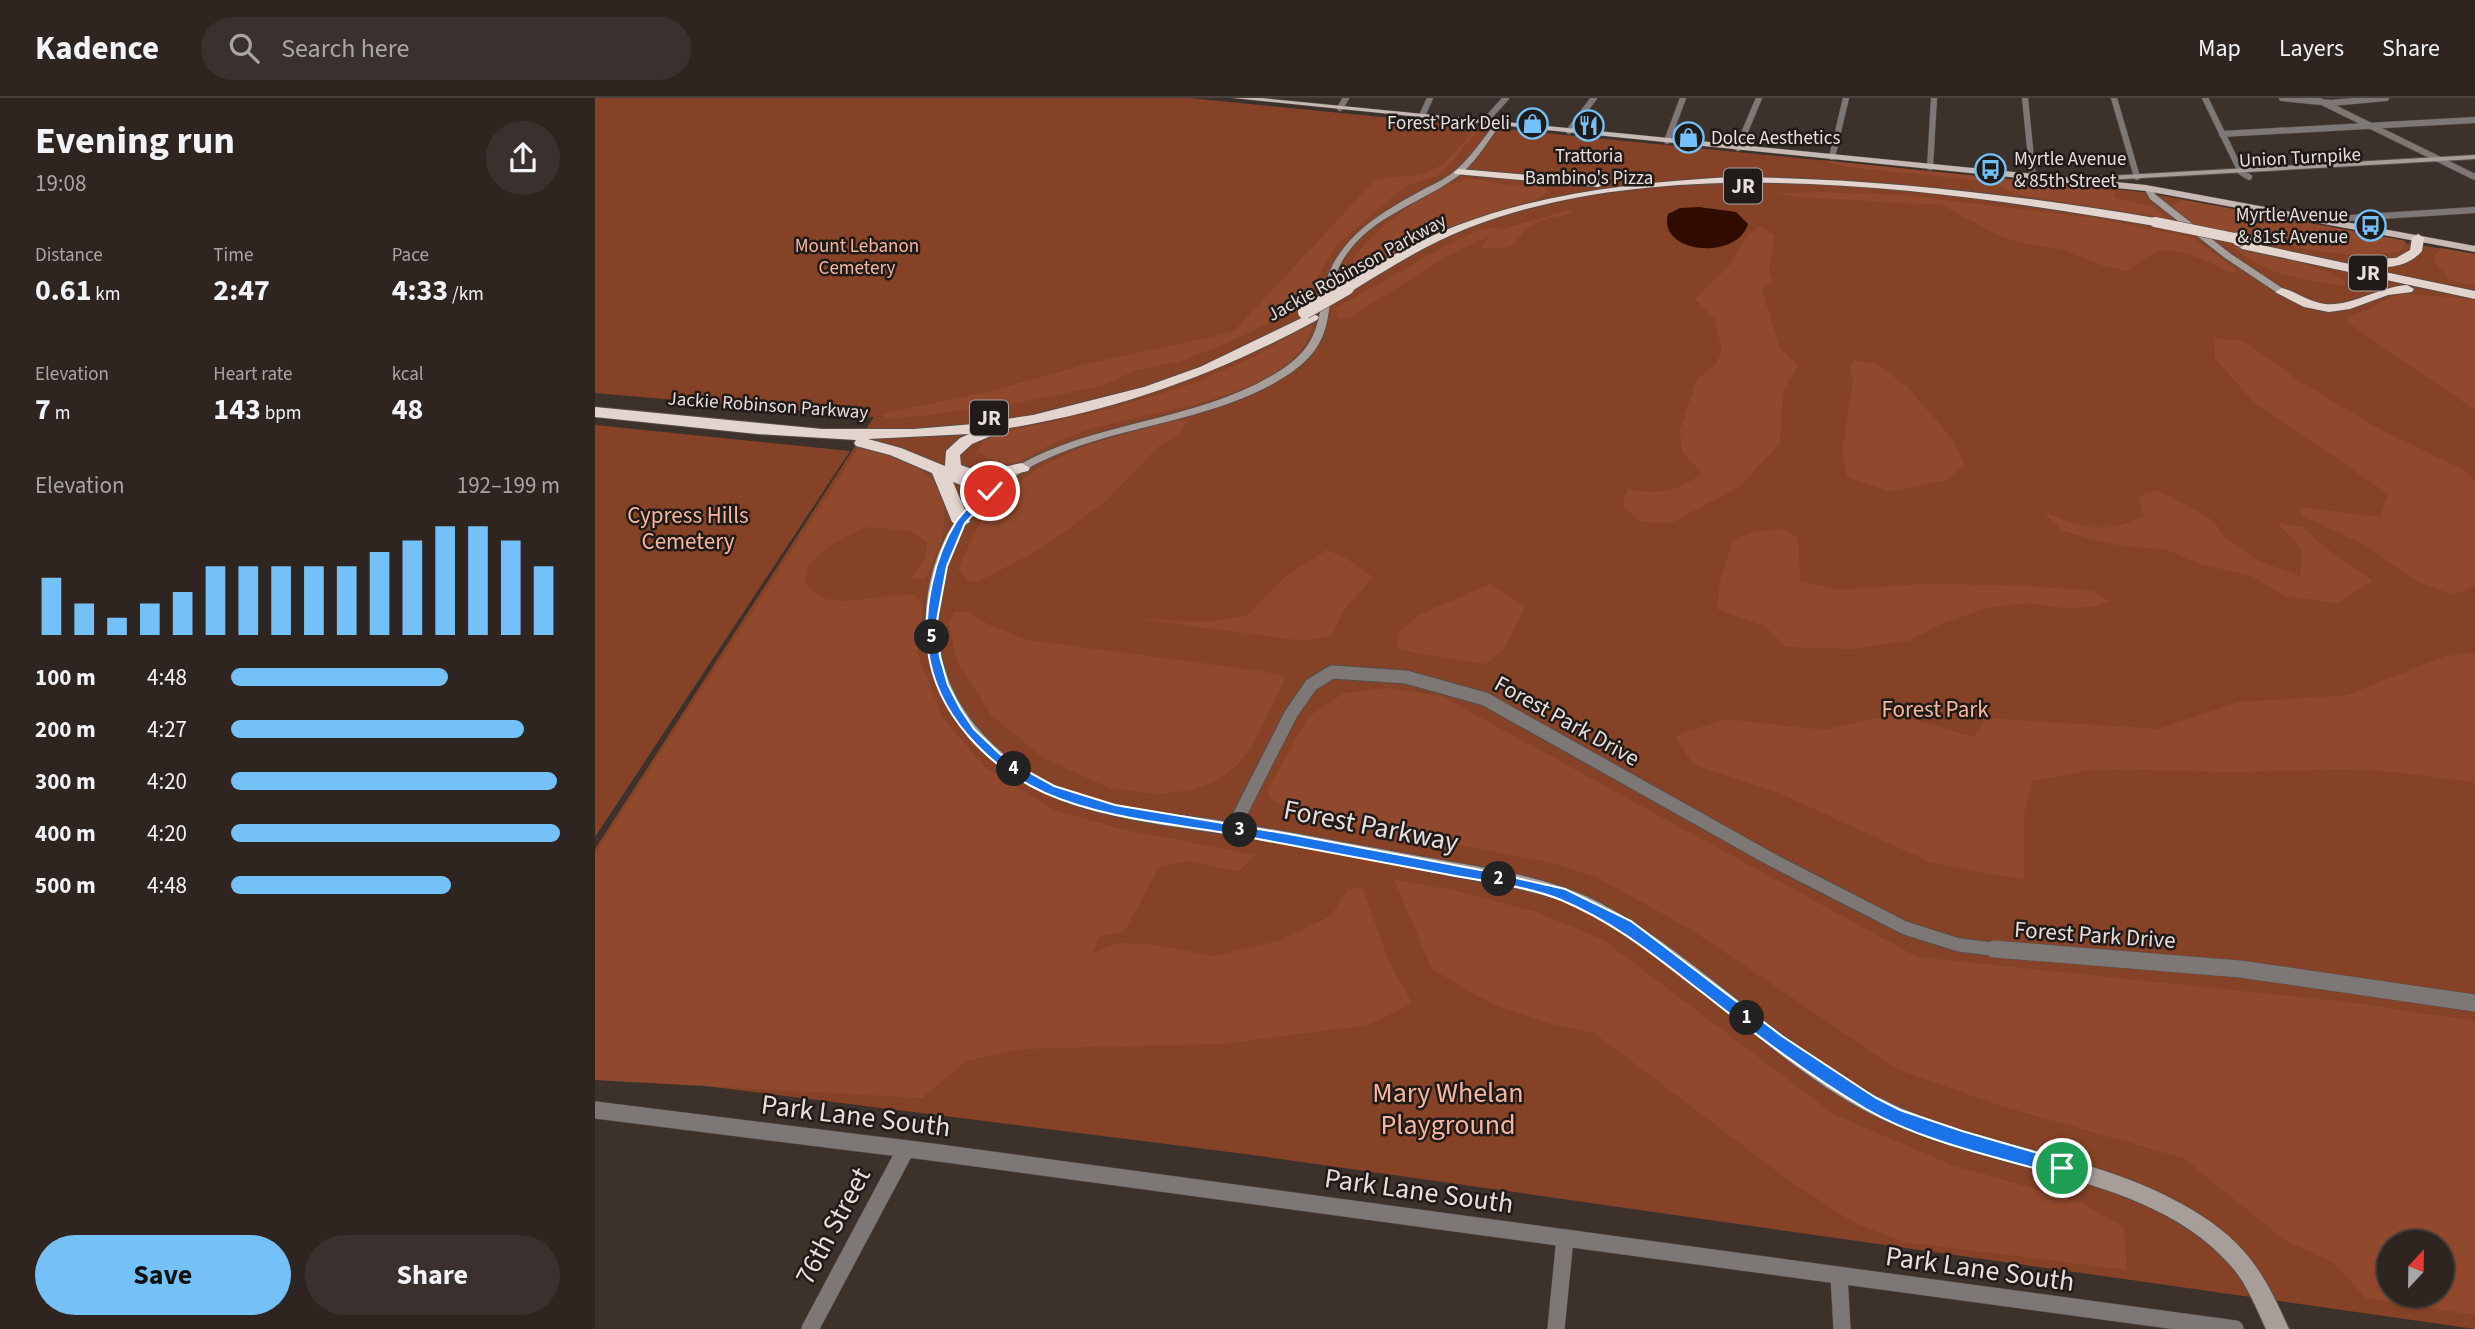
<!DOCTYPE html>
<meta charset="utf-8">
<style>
:root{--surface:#2e2521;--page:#3a312e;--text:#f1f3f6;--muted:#a7a5a5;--line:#49423f;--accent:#73c1f6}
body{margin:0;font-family:"Source Sans 3",sans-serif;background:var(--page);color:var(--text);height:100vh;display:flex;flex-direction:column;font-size:26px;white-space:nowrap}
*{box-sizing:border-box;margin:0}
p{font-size:23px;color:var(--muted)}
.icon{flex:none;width:38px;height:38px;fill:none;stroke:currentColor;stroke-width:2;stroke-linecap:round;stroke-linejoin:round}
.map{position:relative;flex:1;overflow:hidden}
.details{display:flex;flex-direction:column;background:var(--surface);width:595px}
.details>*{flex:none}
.needle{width:46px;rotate:22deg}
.tools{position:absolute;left:1782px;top:1132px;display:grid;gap:14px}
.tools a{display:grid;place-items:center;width:77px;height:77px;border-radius:50%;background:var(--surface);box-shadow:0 2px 5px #0004,0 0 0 2px var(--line);font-size:35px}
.pin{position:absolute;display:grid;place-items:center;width:60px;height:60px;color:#fff;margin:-30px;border:4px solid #fff;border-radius:50%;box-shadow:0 2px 7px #0007}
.km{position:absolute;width:35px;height:35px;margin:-18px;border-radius:50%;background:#222;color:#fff;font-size:19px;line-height:35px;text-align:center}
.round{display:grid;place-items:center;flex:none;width:74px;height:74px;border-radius:37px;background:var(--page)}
.headline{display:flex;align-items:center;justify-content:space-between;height:119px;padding:0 35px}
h1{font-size:38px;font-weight:700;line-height:52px}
.stats{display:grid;grid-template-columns:repeat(3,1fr);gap:10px;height:119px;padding:7px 35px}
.stats div{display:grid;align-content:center}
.stats b{font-size:30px;font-weight:700}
.stats small{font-size:19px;font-weight:400}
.stats p{font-size:19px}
.chart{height:196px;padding:14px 35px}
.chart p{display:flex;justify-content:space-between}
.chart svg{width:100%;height:126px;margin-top:7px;stroke:var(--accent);stroke-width:6}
.button{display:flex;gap:14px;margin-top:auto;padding:14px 35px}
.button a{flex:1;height:80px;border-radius:42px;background:var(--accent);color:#111;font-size:28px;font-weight:700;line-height:80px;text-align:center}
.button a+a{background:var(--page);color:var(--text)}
ul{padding:0 35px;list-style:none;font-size:23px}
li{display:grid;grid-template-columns:112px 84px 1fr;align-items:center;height:52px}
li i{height:18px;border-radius:9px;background:var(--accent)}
header{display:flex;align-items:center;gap:42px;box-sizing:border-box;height:98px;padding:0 35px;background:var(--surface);border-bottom:2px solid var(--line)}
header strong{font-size:33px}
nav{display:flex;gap:38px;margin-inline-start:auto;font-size:24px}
.search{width:490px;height:63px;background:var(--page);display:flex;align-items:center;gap:18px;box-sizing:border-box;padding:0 24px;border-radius:38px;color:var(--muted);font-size:26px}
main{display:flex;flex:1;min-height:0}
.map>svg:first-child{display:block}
</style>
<header>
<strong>Kadence</strong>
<div class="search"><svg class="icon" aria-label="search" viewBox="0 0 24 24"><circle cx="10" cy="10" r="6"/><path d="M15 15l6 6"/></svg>Search here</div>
<nav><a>Map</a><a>Layers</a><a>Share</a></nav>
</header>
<main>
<section class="details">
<div class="headline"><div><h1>Evening run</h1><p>19:08</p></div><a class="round"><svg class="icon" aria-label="share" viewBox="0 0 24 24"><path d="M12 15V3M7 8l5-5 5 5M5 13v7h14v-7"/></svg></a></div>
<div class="stats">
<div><p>Distance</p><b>0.61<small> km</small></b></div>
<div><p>Time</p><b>2:47</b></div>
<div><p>Pace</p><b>4:33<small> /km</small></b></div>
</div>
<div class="stats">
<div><p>Elevation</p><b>7<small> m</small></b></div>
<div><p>Heart rate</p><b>143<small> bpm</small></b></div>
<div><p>kcal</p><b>48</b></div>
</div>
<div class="chart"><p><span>Elevation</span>192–199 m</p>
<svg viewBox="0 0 160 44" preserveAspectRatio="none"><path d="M5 44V24M15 44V33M25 44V38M35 44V33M45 44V29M55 44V20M65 44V20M75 44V20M85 44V20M95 44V20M105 44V15M115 44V11M125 44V6M135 44V6M145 44V11M155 44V20"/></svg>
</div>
<ul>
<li><b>100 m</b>4:48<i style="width:66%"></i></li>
<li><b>200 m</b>4:27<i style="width:89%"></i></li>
<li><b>300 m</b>4:20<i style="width:99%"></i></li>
<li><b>400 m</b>4:20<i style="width:100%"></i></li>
<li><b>500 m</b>4:48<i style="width:67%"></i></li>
</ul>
<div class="button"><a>Save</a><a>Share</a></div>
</section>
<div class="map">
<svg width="1880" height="1231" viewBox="0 0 1880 1231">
<rect width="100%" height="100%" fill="#3d312c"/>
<path fill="#864227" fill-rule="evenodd" d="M 0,0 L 594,0 L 1548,94 L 1801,141 L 1811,145 L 1880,156 L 1880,1231 L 658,1057 L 0,974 L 0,751 L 279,319 L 0,295 ZM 1794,1144 L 1846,1144 L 1846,1197 L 1794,1197 Z
M 0,327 L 255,353 L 0,739 Z"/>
<path fill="#91492d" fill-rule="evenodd" d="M 879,29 L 886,30 L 844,77 L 814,87 L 782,111 L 739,150 L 719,186 L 718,205 L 625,248 L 583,264 L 541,272 L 510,287 L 428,304 L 326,318 L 291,320 L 287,316 L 396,293 L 496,265 L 634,235 L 641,231 L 779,83 C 794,78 806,79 822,77 C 848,74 865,49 879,29 Z
M 1226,62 L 1520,93 L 1520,100 L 1557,108 L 1573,121 L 1420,96 L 1397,84 L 1253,69 Z
M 875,81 C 889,81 901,87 911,87 C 925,88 937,85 952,89 L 952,94 L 944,100 L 837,135 L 810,148 L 744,190 C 749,179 754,166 762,156 C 783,128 840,85 875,81 Z
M 1225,94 L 1308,97 L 1499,120 L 1598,140 L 1641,171 L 1639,176 C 1618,167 1584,145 1560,155 C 1550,159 1541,167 1532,173 L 1509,168 L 1467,151 L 1427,145 L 1403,137 L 1347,107 L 1201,99 L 1181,95 Z
M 1587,102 L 1811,143 L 1806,154 L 1763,158 L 1709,151 L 1596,125 L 1577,107 Z
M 973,112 L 977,115 C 966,118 950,120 939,126 C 911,143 932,152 887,150 L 895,137 L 856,156 L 754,220 L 744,221 L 741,210 L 850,148 L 881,133 L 896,130 L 908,131 Z
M 1165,128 L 1179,137 L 1174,173 L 1178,182 L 1167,192 L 1185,250 L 1203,268 L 1188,293 L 1185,345 L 1144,389 L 1076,425 L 1045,424 L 1027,407 L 1033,391 C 1063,397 1083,394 1107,375 L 1087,354 L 1085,332 L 1102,281 L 1120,267 L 1127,253 L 1119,220 L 1100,201 L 1135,167 L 1153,137 Z
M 1636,148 L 1703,164 L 1733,174 L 1749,183 L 1750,188 C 1703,180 1674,179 1636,148 Z
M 1846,150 L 1880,156 L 1880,187 L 1854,182 L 1838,161 Z
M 1804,196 L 1880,201 L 1880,312 L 1749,222 Z
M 718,224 C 706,300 555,312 496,331 C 481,336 465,342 451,349 C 441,354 428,363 417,365 C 403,367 393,361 383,353 L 389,343 L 419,332 L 518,310 L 597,286 L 657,260 Z
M 1619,240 L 1649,243 L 1707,285 L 1790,334 L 1865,370 L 1880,382 L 1880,489 L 1857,497 L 1820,482 L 1772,448 L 1708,418 L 1702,409 L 1785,419 L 1793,396 L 1659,304 L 1620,261 Z
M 1260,263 L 1282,266 L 1312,289 L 1358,342 L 1370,367 L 1350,383 L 1294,393 L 1252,379 L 1247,354 L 1258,285 L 1255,267 Z
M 577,322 L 592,323 L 586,335 L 564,348 L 510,404 L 444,452 L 384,483 L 375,484 L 363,471 L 385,424 L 405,398 L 443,370 L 489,348 Z
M 268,350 C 350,361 369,412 330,481 L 317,481 L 330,460 L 332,444 L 314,433 L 273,429 L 247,440 L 230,451 L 213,467 L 209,485 C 216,490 224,499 232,501 C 260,507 291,495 320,497 L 328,508 L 322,554 L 347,619 L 391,670 L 457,711 L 526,731 L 661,757 L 643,774 L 595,763 L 564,769 L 530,833 L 504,839 L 497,855 L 523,845 L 553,846 L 619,858 L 683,843 L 736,818 L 752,792 L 767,789 L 794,864 L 817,905 L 774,927 L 627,946 L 424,951 L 371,963 L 327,1000 L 0,982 L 0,756 L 262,352 Z
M 1563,392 L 1619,423 L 1630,440 L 1663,463 L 1705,478 L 1707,451 L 1682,425 L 1707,429 L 1728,448 L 1778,483 L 1742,505 L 1690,498 L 1656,478 L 1606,466 L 1572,452 L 1515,446 L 1468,433 L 1448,414 C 1485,430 1511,437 1549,418 L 1544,398 Z
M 1188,431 L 1203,440 L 1205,483 L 1246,492 L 1322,486 L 1425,487 L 1497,493 L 1514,503 L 1498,509 L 1468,510 L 1433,505 L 1392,510 L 1346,526 L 1313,543 L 1259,551 L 1191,549 L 1170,528 L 1122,511 L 1125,483 L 1138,442 L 1158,434 Z
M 732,452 L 751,460 L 778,479 L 749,512 L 737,538 L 708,543 L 544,521 L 616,524 L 653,517 L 690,479 Z
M 895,486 L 930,508 L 909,551 L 891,566 L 819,555 L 802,550 L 803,534 L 826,516 Z
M 359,514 L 373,514 L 398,529 L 433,542 L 666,573 L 685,577 L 689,583 L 657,649 L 643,666 L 624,682 L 595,692 L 563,696 L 514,690 L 447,659 L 395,616 L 362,563 L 354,525 Z
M 1880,555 L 1880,684 L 1771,671 L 1638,674 L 1501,671 L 1437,683 L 1429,717 L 1429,782 L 1335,764 L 1184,695 L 1098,666 L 1080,638 L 1130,621 L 1229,632 L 1300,616 L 1378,639 L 1391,620 L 1564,631 L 1645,604 L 1752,597 L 1851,558 Z
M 792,590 L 846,598 L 1322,859 L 1752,904 L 1880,923 L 1880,1217 L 1771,1200 L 1738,1164 L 1691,1143 L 1588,1060 L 1400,1006 L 1303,971 L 1092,829 L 1003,780 L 958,765 L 699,715 L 676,701 L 672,693 L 713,619 L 749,595 ZM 1846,1144 L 1846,1197 L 1794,1197 L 1794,1144 Z
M 799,782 L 858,792 L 938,813 L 1007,841 L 1240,1017 L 1357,1067 L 1488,1105 L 1529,1130 L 1532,1172 L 1309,1144 L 1256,1123 L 1191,1080 L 999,935 L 953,925 L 893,904 L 837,871 Z"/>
<path fill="#2f0b00" d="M 1104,109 L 1141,114 L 1153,126 C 1142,163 1062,156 1073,116 L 1085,110 Z"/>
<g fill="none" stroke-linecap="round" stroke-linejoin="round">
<defs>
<path id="street-far2" d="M 1430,0 L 1438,80
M 1519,0 L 1542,79
M 1610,0 L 1646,74 L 1654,79
M 1687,0 L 1736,5 L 1791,0
M 1719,0 L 1880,79
M 745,10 L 751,0
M 827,18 L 835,0
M 892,25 L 892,21 L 911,0
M 974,33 L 999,0
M 1627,36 L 1880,22
M 1072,43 L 1088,0
M 1143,50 L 1164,0
M 1237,59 L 1251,0
M 1335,69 L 1339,0
M 1736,124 L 1739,121 L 1880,112"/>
<path id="street-far1" d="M 638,730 L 696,616 L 716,587 L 737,574 L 811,579 L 890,601 L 1179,763 L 1310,830 L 1364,847 L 1414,853"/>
<path id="street" d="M 1399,851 L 1645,871 L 1880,905
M 0,1012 L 337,1054 L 1640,1231
M 1244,1178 L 1247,1231
M 215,1231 L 311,1051
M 961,1231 L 970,1140"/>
<path id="secondary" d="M 901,25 L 906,26 C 892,44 879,68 859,81 C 823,106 777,119 751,157 C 722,199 751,236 697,274 C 597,343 450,319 372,424 C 350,454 341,503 344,540 C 349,606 399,659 457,686 C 508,710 567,714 622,722 C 686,732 750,745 813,756 C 864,766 918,772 967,789 C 1010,803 1047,829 1082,855 C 1147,903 1207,959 1279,997 C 1383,1052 1507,1053 1607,1118 C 1655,1149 1671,1180 1694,1231 L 1671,1231 C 1661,1210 1652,1186 1636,1168 C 1573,1095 1461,1079 1374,1053 C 1331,1041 1289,1025 1251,1002 C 1189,964 1135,915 1077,871 C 1042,845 1006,816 964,802 C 926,789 885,784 846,776 C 783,763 719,751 655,740 C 555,723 437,721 369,633 C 351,611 339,585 333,557 C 325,513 336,454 364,418 C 444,316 588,338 689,270 C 740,236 715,196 745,155 C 766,125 800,107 831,90 C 842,85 853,79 862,71 C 877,58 888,40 901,25 Z
M 1880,57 L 1880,61 L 1476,84 L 1472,82 L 1476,80 Z
M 1548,88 L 1554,88 L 1561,97 L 1636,156 L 1690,192 L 1690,196 L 1684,196 L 1630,160 L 1555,101 Z"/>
<path id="primary" d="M 638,0 L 666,0 L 1551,87 L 1880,148 L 1880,154 L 1551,93 Z"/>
<path id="highway" d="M 864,71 L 1003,83 L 1009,86 L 1003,89 L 860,76 L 859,74 Z
M 1135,79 C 1280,80 1417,96 1560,120 L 1566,124 L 1560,128 C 1350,92 1076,51 873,130 C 832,146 794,170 757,193 L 747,193 L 745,190 C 758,177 779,168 795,159 C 900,100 1017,86 1135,79 Z
M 1823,136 L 1829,140 L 1827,153 C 1812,171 1788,170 1766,169 L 1880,193 L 1880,201 L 1647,151 L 1641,147 L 1647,143 L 1764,168 L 1760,165 L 1762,162 L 1801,160 L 1815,152 L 1817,140 Z
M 1812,187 L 1819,191 L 1817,194 L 1793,197 L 1755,211 L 1734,214 L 1709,209 L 1680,194 L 1687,190 C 1702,194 1714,204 1730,206 C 1755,209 1784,189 1812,187 Z
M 717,215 L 724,219 L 722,222 C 617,279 515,315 396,333 L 396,338 L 377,346 L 365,357 L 366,367 C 385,376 407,369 427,365 L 435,370 L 433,373 L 397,381 L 379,381 L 401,389 L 403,393 L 395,398 L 358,384 L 375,424 L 366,429 L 357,424 L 337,375 L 295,357 L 261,348 L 259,345 L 261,342 L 162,336 L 0,319 L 0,309 L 227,331 L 319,331 L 379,326 L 438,317 L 549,289 L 605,269 ZM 374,336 L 365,340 L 351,353 L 350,368 L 306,350 L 273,341 Z"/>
</defs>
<use href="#street-far2" stroke="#584d48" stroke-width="7"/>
<use href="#street-far1" stroke="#584d48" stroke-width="15"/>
<use href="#street" stroke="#584d48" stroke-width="18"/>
<use href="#secondary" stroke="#584d48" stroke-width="2"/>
<use href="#primary" stroke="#584d48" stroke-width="1"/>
<use href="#highway" stroke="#584d48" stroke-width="2"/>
<use href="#street-far2" stroke="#7d7775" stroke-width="6"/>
<use href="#street-far1" stroke="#7d7775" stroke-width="13"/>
<use href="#street" stroke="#7d7775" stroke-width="17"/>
<use href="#secondary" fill="#a79d99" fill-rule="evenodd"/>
<use href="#primary" fill="#c7bab5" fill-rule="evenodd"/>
<use href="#highway" fill="#e4d4ce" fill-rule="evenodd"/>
<defs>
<path id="highway-bridge-far1" d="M 1560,124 L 1649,142"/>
<path id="highway-bridge" d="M 1644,141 L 1649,142
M 710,214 L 752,190"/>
</defs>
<use href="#highway-bridge-far1" stroke="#584d48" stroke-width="11" stroke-linecap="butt"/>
<use href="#highway-bridge" stroke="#584d48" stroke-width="15" stroke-linecap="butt"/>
<use href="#highway-bridge-far1" stroke="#e4d4ce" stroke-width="10"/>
<use href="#highway-bridge" stroke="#e4d4ce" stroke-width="14"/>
</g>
<path fill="#1a73e8" stroke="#fff" stroke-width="2" d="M 392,391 L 400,393 L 370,425 L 352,468 L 341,528 L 345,559 L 353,587 L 365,610 L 379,631 L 405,656 L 430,672 L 459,688 L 520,707 L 694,736 L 891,773 L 970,791 L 1036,823 L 1187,938 L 1281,1000 L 1305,1012 L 1367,1033 L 1467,1062 L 1473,1064 L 1475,1070 L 1473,1075 L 1467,1078 C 1403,1059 1330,1045 1271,1011 C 1213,977 1160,936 1108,895 C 1061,859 1021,825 966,802 C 932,788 886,783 850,776 C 777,762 704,748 631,735 C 571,725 507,720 450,695 C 393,669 341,616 333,552 C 328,511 339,459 361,424 C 369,412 382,401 392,391 Z"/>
<defs>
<symbol id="shop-ring" viewBox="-11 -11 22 22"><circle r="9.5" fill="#201a18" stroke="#73c1f6" stroke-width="1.5"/><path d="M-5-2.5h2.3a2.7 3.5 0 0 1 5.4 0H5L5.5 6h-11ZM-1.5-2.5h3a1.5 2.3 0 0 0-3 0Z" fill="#73c1f6"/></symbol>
<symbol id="restaurant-ring" viewBox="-11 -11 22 22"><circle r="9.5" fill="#201a18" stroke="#73c1f6" stroke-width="1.5"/><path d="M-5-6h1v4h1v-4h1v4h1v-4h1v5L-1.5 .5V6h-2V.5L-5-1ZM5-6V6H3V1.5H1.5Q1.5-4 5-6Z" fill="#73c1f6"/></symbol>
<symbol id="bus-ring" viewBox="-11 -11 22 22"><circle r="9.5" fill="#201a18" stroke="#73c1f6" stroke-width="1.5"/><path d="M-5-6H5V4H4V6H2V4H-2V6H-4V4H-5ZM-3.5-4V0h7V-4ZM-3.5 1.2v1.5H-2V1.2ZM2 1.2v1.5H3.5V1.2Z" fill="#73c1f6"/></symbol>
</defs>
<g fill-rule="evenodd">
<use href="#shop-ring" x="920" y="8" width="35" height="35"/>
<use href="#restaurant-ring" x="976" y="10" width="35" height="35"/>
<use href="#shop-ring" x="1076" y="22" width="35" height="35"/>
<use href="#bus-ring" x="1378" y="54" width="35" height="35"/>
<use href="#bus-ring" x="1758" y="110" width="35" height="35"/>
</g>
<g text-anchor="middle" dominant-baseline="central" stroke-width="5" stroke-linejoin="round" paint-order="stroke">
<g font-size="19" fill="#e7dfdc" stroke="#201a18" text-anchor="end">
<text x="915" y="25">Forest Park Deli</text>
<text x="1116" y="40" text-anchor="start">Dolce Aesthetics</text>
<text x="994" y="58" text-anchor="middle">Trattoria<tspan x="994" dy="22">Bambino's Pizza</tspan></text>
<text x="1419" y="61" text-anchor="start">Myrtle Avenue<tspan x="1419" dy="22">&amp; 85th Street</tspan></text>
<text x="1753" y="117">Myrtle Avenue<tspan x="1753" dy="22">&amp; 81st Avenue</tspan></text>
</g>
<g font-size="19" fill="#e7dfdc" stroke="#201a18">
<text transform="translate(1705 60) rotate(-3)">Union Turnpike</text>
<text transform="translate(762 170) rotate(-29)">Jackie Robinson Parkway</text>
<text transform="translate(173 308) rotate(4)">Jackie Robinson Parkway</text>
</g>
<g font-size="19" fill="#f6b69f" stroke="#201a18">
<text x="262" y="148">Mount Lebanon<tspan x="262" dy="22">Cemetery</tspan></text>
</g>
<g fill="#201a18" stroke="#aba4a1" stroke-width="2">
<rect x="1129" y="70.5" width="38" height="35" rx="5"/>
<rect x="1754" y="157.5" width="38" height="35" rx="5"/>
<rect x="375" y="302.5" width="38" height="35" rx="5"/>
</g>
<g font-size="21" font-weight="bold" fill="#e7dfdc">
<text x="1148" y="88">JR</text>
<text x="1773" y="175">JR</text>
<text x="394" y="320">JR</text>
</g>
<g font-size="23" fill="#f6b69f" stroke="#201a18">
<text x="93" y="417">Cypress Hills<tspan x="93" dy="26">Cemetery</tspan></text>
<text x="1340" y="611">Forest Park</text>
</g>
<g font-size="23" fill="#e7dfdc" stroke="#201a18">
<text transform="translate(972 623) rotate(29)">Forest Park Drive</text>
<text transform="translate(1500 837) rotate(4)">Forest Park Drive</text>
</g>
<g font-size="28" fill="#e7dfdc" stroke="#201a18">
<text transform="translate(776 728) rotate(11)">Forest Parkway</text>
<text transform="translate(261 1018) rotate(7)">Park Lane South</text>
<text transform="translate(824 1093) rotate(8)">Park Lane South</text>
<text transform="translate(238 1128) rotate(-62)">76th Street</text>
<text transform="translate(1385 1171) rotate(8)">Park Lane South</text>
</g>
<g font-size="28" fill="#f6b69f" stroke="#201a18">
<text x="853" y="995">Mary Whelan<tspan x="853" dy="32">Playground</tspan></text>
</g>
</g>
</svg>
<div class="tools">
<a><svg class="needle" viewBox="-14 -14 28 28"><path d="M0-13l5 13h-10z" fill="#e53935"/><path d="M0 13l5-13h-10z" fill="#a7a5a5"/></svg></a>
</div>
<div class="pin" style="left:1467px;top:1070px;background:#1e9e55"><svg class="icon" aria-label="arrive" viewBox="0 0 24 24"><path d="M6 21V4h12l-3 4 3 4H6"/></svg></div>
<div class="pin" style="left:395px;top:393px;background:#d93025"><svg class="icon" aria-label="check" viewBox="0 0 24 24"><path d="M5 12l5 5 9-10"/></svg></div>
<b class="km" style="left:1152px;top:920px">1</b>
<b class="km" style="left:904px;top:781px">2</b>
<b class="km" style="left:645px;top:732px">3</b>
<b class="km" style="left:419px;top:671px">4</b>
<b class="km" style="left:337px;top:539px">5</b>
</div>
</main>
